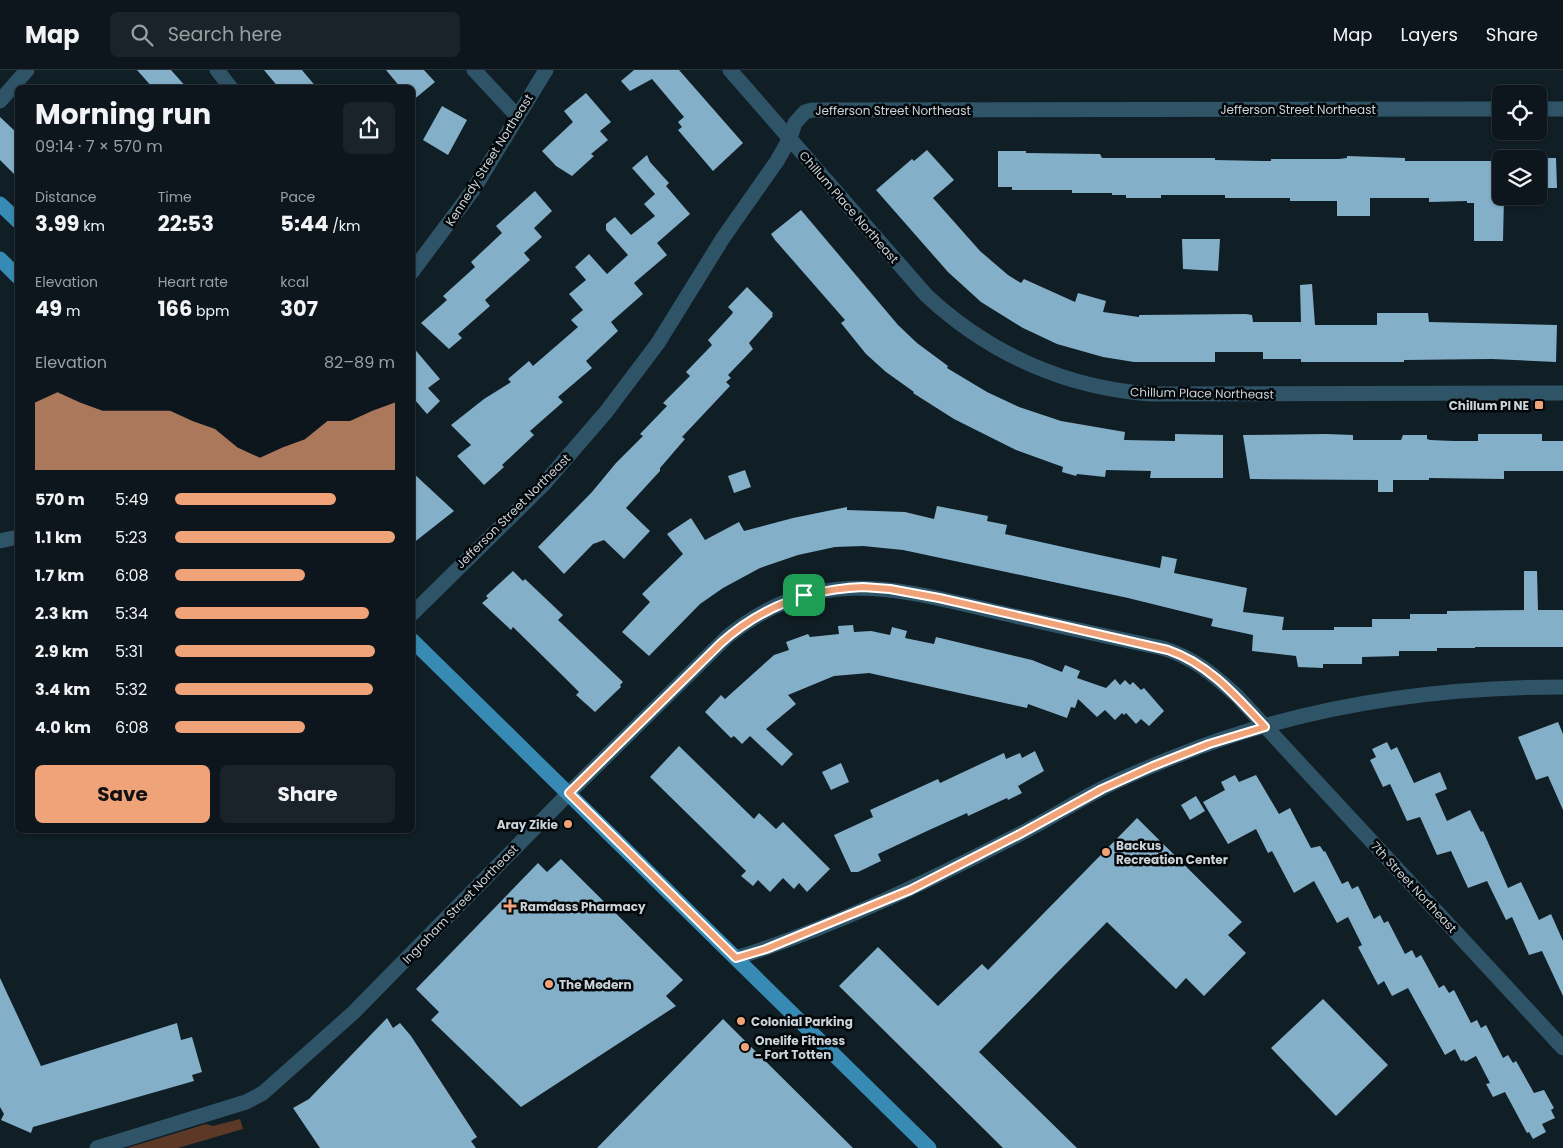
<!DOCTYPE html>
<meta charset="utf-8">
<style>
:root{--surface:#0c161c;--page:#1a2329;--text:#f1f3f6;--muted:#9a9fa3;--line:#2c353b;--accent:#f0a278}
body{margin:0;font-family:Poppins,sans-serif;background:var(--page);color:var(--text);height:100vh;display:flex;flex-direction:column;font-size:19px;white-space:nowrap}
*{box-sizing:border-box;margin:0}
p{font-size:16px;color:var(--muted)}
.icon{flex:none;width:28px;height:28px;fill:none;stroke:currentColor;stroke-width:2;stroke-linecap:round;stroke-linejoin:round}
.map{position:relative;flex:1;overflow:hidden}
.panel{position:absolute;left:15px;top:15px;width:400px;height:748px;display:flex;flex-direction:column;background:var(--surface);border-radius:8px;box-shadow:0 1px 4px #0004,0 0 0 1px var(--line)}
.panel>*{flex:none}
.buttons{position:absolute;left:1492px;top:15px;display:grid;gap:10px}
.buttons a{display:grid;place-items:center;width:55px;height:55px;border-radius:8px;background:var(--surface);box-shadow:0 1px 4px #0004,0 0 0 1px var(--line);font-size:25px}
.pin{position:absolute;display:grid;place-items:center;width:42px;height:42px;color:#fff;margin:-21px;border-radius:10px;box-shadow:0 2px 8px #0006}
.round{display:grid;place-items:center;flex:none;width:52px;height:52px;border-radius:8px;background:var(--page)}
.headline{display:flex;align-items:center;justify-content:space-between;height:85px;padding:0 20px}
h1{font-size:28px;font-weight:700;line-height:38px}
.metrics{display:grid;grid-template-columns:repeat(3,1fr);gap:8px;height:85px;padding:5px 20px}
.metrics div{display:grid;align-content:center}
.metrics b{font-size:21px;font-weight:700}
.metrics small{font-size:14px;font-weight:400}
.metrics p{font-size:14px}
.chart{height:140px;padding:10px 20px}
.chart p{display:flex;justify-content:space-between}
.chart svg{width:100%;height:90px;margin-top:5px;fill:var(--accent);opacity:.7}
.primary-button{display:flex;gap:10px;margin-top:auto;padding:10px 20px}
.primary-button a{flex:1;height:58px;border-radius:8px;background:var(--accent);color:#111;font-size:20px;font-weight:700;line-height:58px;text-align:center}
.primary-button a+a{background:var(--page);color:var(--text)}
ul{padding:0 20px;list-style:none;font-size:16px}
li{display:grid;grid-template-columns:80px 60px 1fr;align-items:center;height:38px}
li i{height:12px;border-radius:6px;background:var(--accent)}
header{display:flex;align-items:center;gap:30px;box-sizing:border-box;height:70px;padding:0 25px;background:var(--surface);border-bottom:1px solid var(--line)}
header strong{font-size:24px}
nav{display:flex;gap:28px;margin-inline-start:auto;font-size:18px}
.search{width:350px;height:45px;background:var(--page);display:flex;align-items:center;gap:12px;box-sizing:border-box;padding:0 18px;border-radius:8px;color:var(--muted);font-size:19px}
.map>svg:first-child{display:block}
</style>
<header>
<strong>Map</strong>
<div class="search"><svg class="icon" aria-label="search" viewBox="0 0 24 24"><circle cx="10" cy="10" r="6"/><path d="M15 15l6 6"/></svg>Search here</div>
<nav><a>Map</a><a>Layers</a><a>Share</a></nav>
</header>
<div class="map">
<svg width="1563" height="1078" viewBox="0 0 1563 1078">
<rect width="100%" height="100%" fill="#101e25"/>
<path fill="#5b3926" d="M 240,1049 L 243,1059 L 178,1078 L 127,1078 L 206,1054 L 213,1056 Z"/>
<path fill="#84afc8" d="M 137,0 L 171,0 L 187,18 L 153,18 Z
M 264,0 L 302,0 L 317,18 L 279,18 Z
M 386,0 L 424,0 L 435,12 L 412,31 L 412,18 L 401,18 Z
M 634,0 L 679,0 L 743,73 L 713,101 L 678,60 L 682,57 L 678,52 L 684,47 L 652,9 L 630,21 L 621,11 Z
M 586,23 L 611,52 L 600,61 L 608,70 L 591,84 L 594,86 L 572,106 L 556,96 L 542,81 L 573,52 L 564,41 Z
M 442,36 L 467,50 L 448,85 L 423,70 Z
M 0,47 L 18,64 L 18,108 L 0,90 Z
M 927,80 L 954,110 L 933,128 L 980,181 L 1008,205 L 1021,213 L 1024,209 L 1075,232 L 1078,223 L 1106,231 L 1103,242 L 1139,247 L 1139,245 L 1246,244 L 1252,245 L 1253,252 L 1301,252 L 1300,215 L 1312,214 L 1315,255 L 1377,255 L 1377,243 L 1428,243 L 1429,252 L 1557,255 L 1556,292 L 1492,289 L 1404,290 L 1404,292 L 1301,292 L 1301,289 L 1263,289 L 1263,282 L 1215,282 L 1215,292 L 1134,292 L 1103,287 L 1057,274 L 1023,258 L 981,232 L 948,202 L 876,120 L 912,89 L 914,91 Z
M 998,81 L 1026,81 L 1026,83 L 1100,84 L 1102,88 L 1215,88 L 1215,90 L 1263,91 L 1271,91 L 1271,89 L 1339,89 L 1347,88 L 1347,86 L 1405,88 L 1405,91 L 1501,91 L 1501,126 L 1504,126 L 1503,171 L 1474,171 L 1474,133 L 1467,133 L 1467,131 L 1429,132 L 1429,128 L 1370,128 L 1370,146 L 1337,146 L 1337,131 L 1290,131 L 1290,128 L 1225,128 L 1225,125 L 1161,125 L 1161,128 L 1126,128 L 1126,125 L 1112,125 L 1112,123 L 1072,123 L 1072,120 L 1012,120 L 1012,117 L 998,117 Z
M 647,85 L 650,92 L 669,113 L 666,116 L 690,144 L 657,173 L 667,185 L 634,213 L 643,224 L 611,252 L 618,261 L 586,291 L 592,298 L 558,327 L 563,332 L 530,361 L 534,365 L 502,395 L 504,397 L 484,415 L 457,386 L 471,375 L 451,355 L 484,329 L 511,312 L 508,309 L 529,291 L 533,296 L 578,257 L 571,250 L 583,240 L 569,224 L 586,210 L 575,197 L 589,184 L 607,204 L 628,185 L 606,160 L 606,154 L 615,147 L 631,165 L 655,146 L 644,134 L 655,124 L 632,98 Z
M 1539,88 L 1556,88 L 1557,118 L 1539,118 Z
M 535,121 L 552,141 L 534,158 L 542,167 L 524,183 L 530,190 L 485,230 L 490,236 L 458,264 L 462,268 L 449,279 L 421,253 L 447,230 L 443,226 L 475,197 L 471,192 L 502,163 L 496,156 Z
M 801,140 L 898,255 L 917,273 L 948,296 L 947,298 L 987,322 L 1019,337 L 1061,351 L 1125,362 L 1124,370 L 1175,371 L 1175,364 L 1223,365 L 1223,408 L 1150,408 L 1151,401 L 1106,400 L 1105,407 L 1077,404 L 1076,406 L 1062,402 L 1063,397 L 1016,380 L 954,349 L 913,323 L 914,322 L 886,302 L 866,284 L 841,253 L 845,250 L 775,170 L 771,164 Z
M 1182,169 L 1220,169 L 1218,201 L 1183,199 Z
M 747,217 L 773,243 L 772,245 L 773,246 L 749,273 L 753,279 L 728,305 L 731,308 L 726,312 L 730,316 L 682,367 L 685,369 L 660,398 L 660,401 L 626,438 L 650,461 L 624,489 L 604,470 L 593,474 L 564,504 L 538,477 L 592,422 L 616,393 L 643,366 L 640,364 L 667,336 L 663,333 L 690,306 L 686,302 L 712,275 L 708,270 L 732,244 L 733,242 L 728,237 Z
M 412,276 L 440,309 L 428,318 L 440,331 L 427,344 L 415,330 L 412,332 Z
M 1326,364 L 1353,365 L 1353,370 L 1401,370 L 1403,365 L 1427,365 L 1427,369 L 1430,370 L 1454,371 L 1478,371 L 1478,364 L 1542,364 L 1542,371 L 1563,371 L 1563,401 L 1504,401 L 1504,409 L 1429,408 L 1429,410 L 1393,410 L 1393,422 L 1378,422 L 1378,410 L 1250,409 L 1243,365 Z
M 745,400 L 751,417 L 734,423 L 728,406 Z
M 412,402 L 454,441 L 412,474 Z
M 937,436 L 988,446 L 987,451 L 1007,455 L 1005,464 L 1081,481 L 1160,498 L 1162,486 L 1177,489 L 1174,503 L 1247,518 L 1243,542 L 1284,547 L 1282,560 L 1334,560 L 1334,557 L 1372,557 L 1372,549 L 1410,549 L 1410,544 L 1447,544 L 1447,541 L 1524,540 L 1524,501 L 1537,501 L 1538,540 L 1563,540 L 1563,577 L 1475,577 L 1475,578 L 1437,578 L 1437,581 L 1399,581 L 1399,586 L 1362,587 L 1362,594 L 1323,594 L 1323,598 L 1298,597 L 1296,586 L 1252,581 L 1253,565 L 1211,556 L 1213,549 L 1128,528 L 903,480 L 863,476 L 835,477 L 798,485 L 760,498 L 723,518 L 700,534 L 649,586 L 622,562 L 650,532 L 642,524 L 683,484 L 667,464 L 691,448 L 705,470 L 739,452 L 744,461 L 793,448 L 847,437 L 847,440 L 905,442 L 934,449 Z
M 513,501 L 523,511 L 525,509 L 563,545 L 558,550 L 623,612 L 620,615 L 621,617 L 595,642 L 576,625 L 579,622 L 561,604 L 513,557 L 511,560 L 482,533 L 488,528 L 486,526 Z
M 853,555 L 854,562 L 871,561 L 890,565 L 892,557 L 907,561 L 905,568 L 934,574 L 936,567 L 1032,590 L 1062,602 L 1065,595 L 1080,601 L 1077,608 L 1106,618 L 1115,609 L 1120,615 L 1125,610 L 1130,615 L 1133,612 L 1141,620 L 1144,618 L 1164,641 L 1149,656 L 1141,649 L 1136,654 L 1126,643 L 1124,645 L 1122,643 L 1115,650 L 1105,640 L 1097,647 L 1078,629 L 1075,638 L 1071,637 L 1067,648 L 1028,634 L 1027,638 L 869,603 L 834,606 L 788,625 L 796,634 L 766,659 L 793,684 L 782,696 L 750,666 L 742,674 L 734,666 L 731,668 L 705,642 L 721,625 L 725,629 L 774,585 L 789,580 L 786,572 L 808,564 L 810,567 L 839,564 L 838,556 Z
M 1558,652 L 1563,664 L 1563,740 L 1548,706 L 1536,710 L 1518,667 Z
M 1387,672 L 1391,680 L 1397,677 L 1414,713 L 1440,702 L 1447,719 L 1435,724 L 1447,751 L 1470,740 L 1481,762 L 1483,761 L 1508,818 L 1521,812 L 1539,850 L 1551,844 L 1563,871 L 1563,926 L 1542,881 L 1529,885 L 1512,847 L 1506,850 L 1487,811 L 1468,818 L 1451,781 L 1437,785 L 1420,747 L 1407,751 L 1390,714 L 1383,717 L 1370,690 L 1376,687 L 1372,679 Z
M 679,676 L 754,749 L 759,743 L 776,759 L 783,752 L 830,799 L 807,822 L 799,813 L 794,819 L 783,808 L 770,822 L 758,810 L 753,816 L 741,806 L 746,801 L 650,707 Z
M 1035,681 L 1044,701 L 1018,716 L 1022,723 L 1008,730 L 1007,728 L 968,746 L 967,743 L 927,761 L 878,784 L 881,791 L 858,802 L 851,802 L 834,765 L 873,747 L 870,740 L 938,709 L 940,713 L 1004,683 L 1006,689 L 1020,683 L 1022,688 Z
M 841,693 L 849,712 L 831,720 L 822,702 Z
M 1235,705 L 1239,712 L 1256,705 L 1279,744 L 1290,738 L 1311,778 L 1320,776 L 1324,782 L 1325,781 L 1342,814 L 1348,811 L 1352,819 L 1358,816 L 1374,849 L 1380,845 L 1384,853 L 1388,851 L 1405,884 L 1412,880 L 1416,888 L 1421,885 L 1439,918 L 1444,915 L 1449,923 L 1454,920 L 1471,953 L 1477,950 L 1481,958 L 1486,955 L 1503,988 L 1508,985 L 1513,993 L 1516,991 L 1534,1023 L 1544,1020 L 1554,1038 L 1551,1040 L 1555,1048 L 1542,1054 L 1546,1062 L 1533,1069 L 1529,1062 L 1527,1063 L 1505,1022 L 1493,1027 L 1486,1014 L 1490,1013 L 1476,986 L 1465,992 L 1464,990 L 1461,991 L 1455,979 L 1445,985 L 1408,918 L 1392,926 L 1384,911 L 1378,915 L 1358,877 L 1362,875 L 1348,847 L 1337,853 L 1314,811 L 1294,823 L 1272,781 L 1268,783 L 1256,759 L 1228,774 L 1203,732 L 1225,720 L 1221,712 Z
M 1196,726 L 1205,741 L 1190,750 L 1181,735 Z
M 1137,748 L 1242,852 L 1228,865 L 1246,883 L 1204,926 L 1186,908 L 1176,919 L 1107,852 L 979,982 L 1077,1078 L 1003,1078 L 839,916 L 878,877 L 938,936 L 982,894 L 988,900 Z
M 561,789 L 683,910 L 666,926 L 676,936 L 521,1037 L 431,950 L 439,942 L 416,919 L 538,793 L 547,802 Z
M 0,908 L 41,996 L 177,953 L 181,970 L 192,967 L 202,1002 L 192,1005 L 194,1011 L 33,1057 L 31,1063 L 1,1050 L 4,1044 L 0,1037 Z
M 1323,929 L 1388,995 L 1336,1046 L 1271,978 Z
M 387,948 L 393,958 L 400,953 L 411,966 L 477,1067 L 471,1071 L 476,1078 L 320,1078 L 293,1038 L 309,1029 Z
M 723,949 L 853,1078 L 597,1078 Z"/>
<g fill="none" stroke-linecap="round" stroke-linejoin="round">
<path stroke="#2f5367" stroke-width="15" d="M 217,0 L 231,18
M 474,0 L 517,46
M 730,0 L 926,225 C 989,284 1066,318 1151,324 L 1563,323
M 0,31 L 27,0
M 1539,39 L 1563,39
M 412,202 L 473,120 L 546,0
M 0,471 L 18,467
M 412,544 L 543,415 L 606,342 L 658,273 L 723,168 L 777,91 L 790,68 L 795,53 L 805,42 L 812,40 L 1501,39
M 736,888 C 833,857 925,813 1016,766 C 1044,752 1072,734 1101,719 C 1124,707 1149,697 1174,687 C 1297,637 1430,617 1563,617
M 97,1078 L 246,1032 L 263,1023 L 353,943 L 569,723 L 728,566 C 821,492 902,520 1006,544 C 1058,556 1110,567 1162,578 C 1193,587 1214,605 1237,626 L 1563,978"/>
<path stroke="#378ab3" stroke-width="15" d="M 0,134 L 18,151
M 0,189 L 18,207
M 412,570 L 929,1078"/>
</g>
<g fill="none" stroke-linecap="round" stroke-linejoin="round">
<defs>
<path id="route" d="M 863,517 L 890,519 L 939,528 L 1168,580 C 1209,594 1236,626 1265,657 L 1209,674 L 1153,696 L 1102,719 L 1018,765 L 910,820 L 766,879 L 736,888 L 569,723 L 721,573 C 762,536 809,519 863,517 Z"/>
</defs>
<use href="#route" stroke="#fff" stroke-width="10"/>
<use href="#route" stroke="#f0a278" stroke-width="6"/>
</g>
<g fill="#f0a278" stroke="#03070a" stroke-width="2">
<rect x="1534" y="330" width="10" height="10" rx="2.5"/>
<circle cx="568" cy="754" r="5"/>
<circle cx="1106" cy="782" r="5"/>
<path d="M507.5 828.5h5v5h5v5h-5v5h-5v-5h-5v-5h5z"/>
<circle cx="549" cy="914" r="5"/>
<circle cx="741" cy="951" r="5"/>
<circle cx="745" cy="977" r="5"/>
</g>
<g text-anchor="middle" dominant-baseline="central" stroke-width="5" stroke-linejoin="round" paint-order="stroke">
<g font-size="12" fill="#cad3d9" stroke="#03070a">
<text x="1298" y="39">Jefferson Street Northeast</text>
<text x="893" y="40">Jefferson Street Northeast</text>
<text transform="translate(489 90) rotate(-58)">Kennedy Street Northeast</text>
<text transform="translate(849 137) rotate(49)">Chillum Place Northeast</text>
<text transform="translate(1202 323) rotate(1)">Chillum Place Northeast</text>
<text transform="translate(513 441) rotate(-45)">Jefferson Street Northeast</text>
<text transform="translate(1414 817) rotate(47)">7th Street Northeast</text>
<text transform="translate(460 834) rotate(-46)">Ingraham Street Northeast</text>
</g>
<g font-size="12" font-weight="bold" fill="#cad3d9" stroke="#03070a" text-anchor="start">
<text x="1529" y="335" text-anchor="end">Chillum Pl NE</text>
<text x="558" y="754" text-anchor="end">Aray Zikie</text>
<text x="1116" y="775">Backus<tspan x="1116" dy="14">Recreation Center</tspan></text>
<text x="520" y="836">Ramdass Pharmacy</text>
<text x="559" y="914">The Modern</text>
<text x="751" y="951">Colonial Parking</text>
<text x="755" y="970">Onelife Fitness<tspan x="755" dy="14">- Fort Totten</tspan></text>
</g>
</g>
</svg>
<div class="buttons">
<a><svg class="icon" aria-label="locate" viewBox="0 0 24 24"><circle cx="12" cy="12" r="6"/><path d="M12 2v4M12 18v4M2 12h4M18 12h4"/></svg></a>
<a><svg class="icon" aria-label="layers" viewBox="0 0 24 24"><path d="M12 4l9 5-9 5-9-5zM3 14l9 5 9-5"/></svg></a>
</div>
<div class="pin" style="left:804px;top:525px;background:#1e9e55"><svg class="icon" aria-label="arrive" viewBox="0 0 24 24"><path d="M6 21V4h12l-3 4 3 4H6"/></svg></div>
<section class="panel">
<div class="headline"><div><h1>Morning run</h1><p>09:14 · 7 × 570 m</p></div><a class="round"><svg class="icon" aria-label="share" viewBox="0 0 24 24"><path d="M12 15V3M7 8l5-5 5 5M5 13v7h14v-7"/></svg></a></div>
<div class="metrics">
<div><p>Distance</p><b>3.99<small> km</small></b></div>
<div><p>Time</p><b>22:53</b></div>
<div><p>Pace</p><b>5:44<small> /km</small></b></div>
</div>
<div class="metrics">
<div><p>Elevation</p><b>49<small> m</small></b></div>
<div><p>Heart rate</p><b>166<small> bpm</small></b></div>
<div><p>kcal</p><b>307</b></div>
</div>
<div class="chart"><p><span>Elevation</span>82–89 m</p>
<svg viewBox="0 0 160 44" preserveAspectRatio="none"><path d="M0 44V11L10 6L20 11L30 15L40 15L50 15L60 15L70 20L80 24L90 33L100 38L110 33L120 29L130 20L140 20L150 15L160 11V44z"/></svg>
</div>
<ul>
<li><b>570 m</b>5:49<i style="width:73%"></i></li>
<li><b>1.1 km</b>5:23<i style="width:100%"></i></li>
<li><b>1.7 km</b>6:08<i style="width:59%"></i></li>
<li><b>2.3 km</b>5:34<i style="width:88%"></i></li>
<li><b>2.9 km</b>5:31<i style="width:91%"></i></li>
<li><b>3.4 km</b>5:32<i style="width:90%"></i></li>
<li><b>4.0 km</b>6:08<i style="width:59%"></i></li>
</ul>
<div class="primary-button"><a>Save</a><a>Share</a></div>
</section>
</div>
